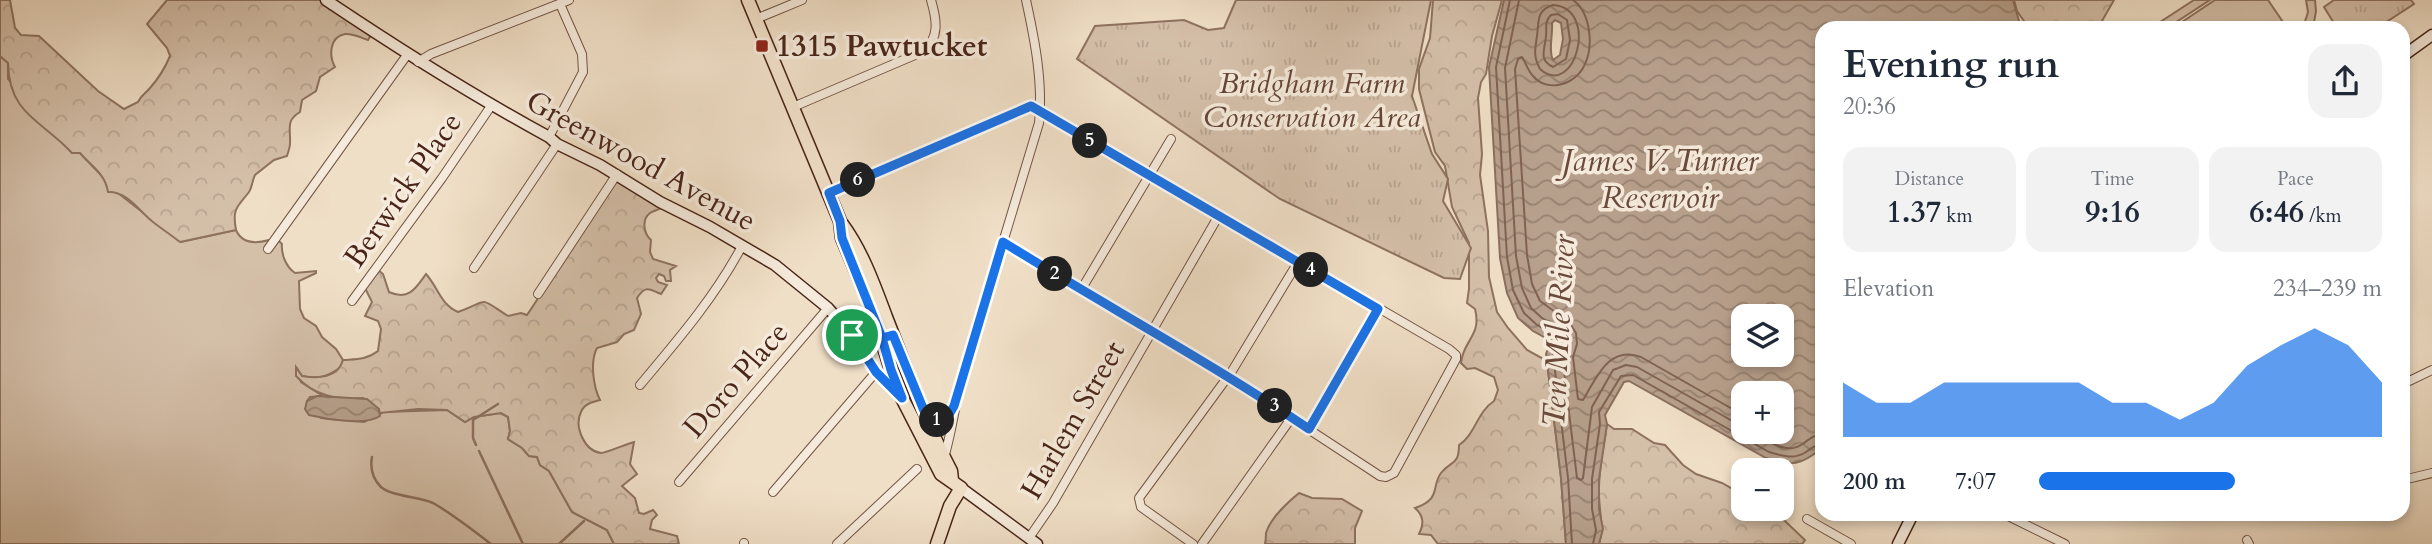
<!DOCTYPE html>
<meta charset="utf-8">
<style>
:root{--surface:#fff;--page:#f2f2f3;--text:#1f2937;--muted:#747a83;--accent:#1a73e8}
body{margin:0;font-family:Cardo,serif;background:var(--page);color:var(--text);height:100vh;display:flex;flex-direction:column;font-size:26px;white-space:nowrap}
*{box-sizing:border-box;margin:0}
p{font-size:23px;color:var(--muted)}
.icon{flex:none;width:38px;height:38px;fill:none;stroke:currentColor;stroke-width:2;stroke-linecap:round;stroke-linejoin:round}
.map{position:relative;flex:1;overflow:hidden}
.sheet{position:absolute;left:1815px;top:21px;width:595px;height:500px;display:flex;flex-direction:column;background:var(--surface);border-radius:21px;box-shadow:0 4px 10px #0003}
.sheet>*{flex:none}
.controls{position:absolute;left:1731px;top:304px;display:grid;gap:14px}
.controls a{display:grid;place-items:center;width:63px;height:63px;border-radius:14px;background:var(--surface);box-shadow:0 4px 10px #0003;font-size:35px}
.pin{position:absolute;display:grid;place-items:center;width:60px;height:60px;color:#fff;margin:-30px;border:4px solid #fff;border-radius:50%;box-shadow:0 2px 7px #0007}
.km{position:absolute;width:35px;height:35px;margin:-18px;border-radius:50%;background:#222;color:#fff;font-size:19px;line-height:35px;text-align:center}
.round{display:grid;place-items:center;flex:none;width:74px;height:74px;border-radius:21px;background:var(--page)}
.head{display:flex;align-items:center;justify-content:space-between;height:119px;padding:0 28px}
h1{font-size:38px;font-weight:800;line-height:52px}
.figures{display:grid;grid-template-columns:repeat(3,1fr);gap:10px;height:119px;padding:7px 28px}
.figures div{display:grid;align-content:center;border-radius:18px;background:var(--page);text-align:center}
.figures b{font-size:30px;font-weight:800}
.figures small{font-size:19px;font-weight:400}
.figures p{font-size:19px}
.chart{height:196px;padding:14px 28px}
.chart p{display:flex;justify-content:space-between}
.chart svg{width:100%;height:126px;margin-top:7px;fill:var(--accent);opacity:.7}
ul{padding:0 28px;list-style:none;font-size:23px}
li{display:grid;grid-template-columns:112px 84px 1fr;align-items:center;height:52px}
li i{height:18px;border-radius:9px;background:var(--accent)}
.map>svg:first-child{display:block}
</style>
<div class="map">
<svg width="2432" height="544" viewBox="0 0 2432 544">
<defs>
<pattern id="forest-crowns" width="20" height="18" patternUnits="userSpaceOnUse" patternTransform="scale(1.75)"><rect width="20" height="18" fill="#d4bfa9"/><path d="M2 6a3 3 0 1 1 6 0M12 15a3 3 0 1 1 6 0" fill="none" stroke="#b8a491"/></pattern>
<pattern id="park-tufts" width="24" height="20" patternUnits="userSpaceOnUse" patternTransform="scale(1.75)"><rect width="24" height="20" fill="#d4bfa9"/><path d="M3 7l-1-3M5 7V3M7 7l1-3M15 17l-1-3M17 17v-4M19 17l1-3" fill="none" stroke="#b8a491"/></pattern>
<pattern id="water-waves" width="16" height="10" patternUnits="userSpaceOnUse" patternTransform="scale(1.75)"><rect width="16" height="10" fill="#b7a08c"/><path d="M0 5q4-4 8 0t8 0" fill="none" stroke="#978271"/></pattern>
</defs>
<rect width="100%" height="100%" fill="#f0dfc7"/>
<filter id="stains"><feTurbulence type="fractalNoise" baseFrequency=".00286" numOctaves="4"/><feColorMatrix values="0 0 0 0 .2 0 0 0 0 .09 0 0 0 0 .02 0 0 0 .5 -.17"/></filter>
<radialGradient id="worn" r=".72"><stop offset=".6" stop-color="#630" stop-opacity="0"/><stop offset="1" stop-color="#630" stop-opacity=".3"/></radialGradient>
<path fill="#d4bfa9" stroke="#8e7260" stroke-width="2" d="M 2194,0 L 2210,0 L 2167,28 L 2151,28 Z
M 2215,0 L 2268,0 L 2287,28 L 2173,28 Z
M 2306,0 L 2315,0 L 2316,11 L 2313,28 L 2303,28 L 2308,12 Z
M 0,56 L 8,63 L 8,79 L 72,153 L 80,153 L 118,193 L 178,240 L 181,242 L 236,230 C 242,244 255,244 269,240 L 275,242 L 278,240 L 282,244 C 281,254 286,267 295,273 L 316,271 L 316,273 L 299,281 L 300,309 L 304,318 L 316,326 L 322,337 L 336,349 L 343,360 L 341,367 C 327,377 319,379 302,376 L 296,367 L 301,382 L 323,396 L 310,397 L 307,401 L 321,418 L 364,422 L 383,412 L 447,410 L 465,422 L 474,417 L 500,413 L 508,417 L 510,431 L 508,439 L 522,448 L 529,456 L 537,457 L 540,465 L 549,471 L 572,512 L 607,530 L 614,544 L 0,544 Z"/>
<path fill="url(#forest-crowns)" stroke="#8e7260" stroke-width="2" d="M 0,0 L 10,0 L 15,28 L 21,35 L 39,36 L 98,91 L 124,109 L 138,102 C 141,95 145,94 150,88 C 158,79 165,68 170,56 L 167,48 L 147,24 L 167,0 L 327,0 L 372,33 L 368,40 C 361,38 353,33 345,34 C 329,37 329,56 335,67 L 320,77 L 316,91 L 302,100 L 300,112 C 285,121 291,129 290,144 C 290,148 288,152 287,156 L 274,160 L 255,175 C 252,181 252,188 249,192 C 237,208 232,208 236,230 L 180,242 C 171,235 162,229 153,222 C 139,211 127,191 108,192 C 105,173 91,166 80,153 L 72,153 C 42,120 9,115 8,63 L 0,56 Z
M 1433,0 L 1502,0 L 1492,36 L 1486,74 L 1481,82 L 1478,98 L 1482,154 L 1480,175 L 1488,231 L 1489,277 L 1497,312 L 1508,328 L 1527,350 L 1547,361 L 1561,478 L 1566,544 L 1438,544 L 1431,535 L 1419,534 C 1424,524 1424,516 1415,508 C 1442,499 1431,486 1441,473 C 1451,460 1459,466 1459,445 C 1475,435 1477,412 1494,401 L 1498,390 L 1494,377 L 1475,368 L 1467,369 L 1461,363 C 1463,340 1482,336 1475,309 L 1467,303 L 1469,289 L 1469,243 L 1452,207 L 1445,166 L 1435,152 L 1419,89 L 1419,69 L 1430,38 Z
M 2014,0 L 2114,0 L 2098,28 L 2029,28 L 2017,11 Z
M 618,178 L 661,208 C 658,210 653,211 650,213 C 641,220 644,234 651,240 L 650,252 L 653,259 L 676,266 L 670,270 L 671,281 L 666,281 L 664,276 L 659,274 L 656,278 L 658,282 L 667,285 L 661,294 C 650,290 646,284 637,298 L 641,314 L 634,330 L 624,334 L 617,342 L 597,348 C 590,361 593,386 600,400 C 592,402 584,404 581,412 C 574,426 584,451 601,453 C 606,453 626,444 634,442 L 630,464 L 637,474 L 622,486 L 635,498 L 639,513 L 644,514 L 653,510 L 657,515 L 652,520 L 650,529 L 677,536 L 679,544 L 614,544 L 607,530 L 572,512 L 549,471 L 540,465 L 537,457 L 529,456 L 522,448 L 508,439 L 510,431 L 508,417 L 501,413 L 474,417 L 465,422 L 447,410 L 418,409 L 380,413 L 363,398 C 337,400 314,396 296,376 L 296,367 L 302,376 C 318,379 338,378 343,360 C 356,359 366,360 378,351 L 381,329 L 378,321 L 365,316 L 372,302 L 365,288 L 378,270 L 383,274 L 389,292 C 409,301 416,288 426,274 C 438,287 440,304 458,312 C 491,300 477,296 508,316 L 521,313 L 527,315 Z
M 1607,424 L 1614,429 L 1632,429 L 1654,443 L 1665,445 L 1683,465 L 1696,474 L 1722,483 L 1743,495 L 1743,509 L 1768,509 L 1785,521 L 1805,540 L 1802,544 L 1599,544 C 1605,526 1598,508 1599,489 C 1599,467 1604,445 1607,424 Z
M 1299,493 L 1312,498 L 1342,499 L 1362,511 L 1355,528 L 1355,544 L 1265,544 C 1266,540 1266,536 1266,533 C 1270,519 1288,502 1299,493 Z"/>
<path fill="url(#park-tufts)" stroke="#8e7260" stroke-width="2" d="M 1236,0 L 1431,0 L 1412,96 L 1432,154 L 1448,179 L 1443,201 L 1471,248 L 1460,279 L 1444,278 L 1280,199 L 1077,59 L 1095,26 L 1184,20 L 1208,30 L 1224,28 Z
M 2334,0 L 2411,0 L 2414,4 L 2377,28 L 2337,28 L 2324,7 Z"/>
<path fill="url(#water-waves)" stroke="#8b6f5e" stroke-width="2" fill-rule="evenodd" d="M 1504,0 L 2013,0 L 2021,28 L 1822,28 L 1822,448 C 1800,466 1793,466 1766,458 L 1629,381 L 1624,382 L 1605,415 L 1607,424 L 1599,479 L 1599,509 L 1603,529 L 1599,544 L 1566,544 L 1561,478 L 1546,354 L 1551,341 L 1533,331 L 1518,318 L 1507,293 L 1500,258 L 1489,67 ZM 1555,20 L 1561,23 L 1563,39 L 1560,55 L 1553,60 C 1548,50 1553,36 1552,23 ZM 1743,317 L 1782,317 L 1782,355 L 1743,355 ZM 1743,394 L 1782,394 L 1782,432 L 1743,432 Z
M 317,396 L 367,399 L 379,409 L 380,416 C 366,426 325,419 309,415 L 305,409 L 307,401 Z"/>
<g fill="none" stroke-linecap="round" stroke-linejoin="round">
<path stroke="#806252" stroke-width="2" d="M 1510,0 L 1496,67 L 1507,257 L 1513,290 L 1524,313 L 1537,325 L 1555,335 L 1558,340 L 1553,354 L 1568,478 L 1572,544
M 1519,0 L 1505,68 L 1516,256 L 1522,288 L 1531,308 L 1542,318 L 1560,328 L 1565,335 L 1566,345 L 1562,355 L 1577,478 L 1581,480 L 1583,478 L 1592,407 L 1613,370 L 1626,365 L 1637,367 L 1743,427
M 1573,0 C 1591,13 1594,47 1584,66 C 1575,85 1547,93 1533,76 C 1528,71 1526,63 1522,57 L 1518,59 L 1515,69 L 1527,255 L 1532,284 L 1540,301 L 1569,322 L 1576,333 L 1577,344 L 1573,357 L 1578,399 L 1583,400 C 1597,377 1609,345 1641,357 L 1743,415
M 1553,5 C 1600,8 1575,100 1540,69 C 1533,56 1535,50 1537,36 C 1539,22 1536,10 1553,5 Z
M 1558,14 L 1567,20 L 1570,40 L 1566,59 L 1553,67 C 1538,60 1545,49 1546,36 C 1547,27 1544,22 1551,15 Z
M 1752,432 C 1766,440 1786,455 1801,445 C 1809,440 1812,435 1822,435
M 1593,544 L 1596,530 L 1592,509 L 1592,479 L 1600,424 L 1599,412 L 1621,376 L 1633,375 L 1769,452 C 1782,456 1794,460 1806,452 C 1812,448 1814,445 1822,444"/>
<path stroke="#8b6f5e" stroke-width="2.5" d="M 476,445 L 473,438 L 473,420 L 498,404
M 479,451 L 523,544
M 372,457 C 370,468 373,479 381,487 C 391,496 419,497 433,503 C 451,513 474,531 491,544
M 559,544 L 584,521"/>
<defs>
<path id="street" d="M 756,19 L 802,0
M 418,62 L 431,54 L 569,0
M 793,107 L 922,52 C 940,39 937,20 931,0
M 549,137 L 583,72 L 582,54 L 560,4
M 829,193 L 1031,106 L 1449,349 L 1456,355 L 1456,359 L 1394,473 L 1386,477 L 1380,476 L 1218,370 L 1003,242
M 268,249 L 407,55
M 474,268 L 557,144
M 1081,290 L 1171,139
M 538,294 L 617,174
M 352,301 L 442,178 L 491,106
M 2403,384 L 2432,370
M 640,385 C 677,341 715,297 742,246
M 927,418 L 937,420 L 947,417 L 953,409
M 1309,429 L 1378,309
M 944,458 C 952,431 955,404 962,378 L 1039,123 C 1043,82 1035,41 1026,0
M 2403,480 L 2432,473
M 679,482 L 828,308
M 773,492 L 876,372
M 2004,514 L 2065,544
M 1807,519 L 1851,544
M 1029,538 L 1053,503 L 1219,215
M 2247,540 L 2249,544
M 744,543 L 744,544
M 837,544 L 917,469
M 1193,544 L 1141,507 L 1139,498 L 1232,371 L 1298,262
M 1202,544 L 1292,417"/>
<path id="secondary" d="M 326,0 C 399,49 472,95 549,137 L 557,144 L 600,165 L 660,202 L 710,227 L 775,265 L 828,308 L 852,335 L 876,372 L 902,398
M 2403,56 L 2432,35
M 961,488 L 1037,544
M 1898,544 L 1913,514"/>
<path id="primary" d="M 748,0 L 840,221 L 842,238 L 871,307 L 891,370 L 902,398 L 941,474 L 961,488 L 950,506 L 937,544
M 842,224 C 862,251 874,285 886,317 C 906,368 925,422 951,471 L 952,480
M 852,335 L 864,340 L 889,336"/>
</defs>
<use href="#street" stroke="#735444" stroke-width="10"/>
<use href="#secondary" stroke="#492518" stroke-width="13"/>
<use href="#primary" stroke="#492518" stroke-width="15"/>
<use href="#street" stroke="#f5eadb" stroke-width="8"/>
<use href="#secondary" stroke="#f5eadb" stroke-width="10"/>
<use href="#primary" stroke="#f0dfc7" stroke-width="12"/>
</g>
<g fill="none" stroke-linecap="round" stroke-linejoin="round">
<defs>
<path id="route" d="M 852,335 L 876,372 L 902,398 L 891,370 L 882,338 L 893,335 L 927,418 L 937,420 L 947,418 L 954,406 L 1003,242 C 1104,305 1210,362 1309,429 L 1378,309 L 1031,106 L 829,193 L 840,221 L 842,238 L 882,338 L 864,340 L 852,335"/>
</defs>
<use href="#route" stroke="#fff" stroke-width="14"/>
<use href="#route" stroke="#1a73e8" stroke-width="9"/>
</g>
<rect fill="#8f2418" stroke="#f5eadb" stroke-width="2.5" x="755" y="39" width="14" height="14" rx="3.5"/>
<g text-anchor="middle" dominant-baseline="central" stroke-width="7" stroke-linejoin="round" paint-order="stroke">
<g font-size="30" font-weight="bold" fill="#492518" stroke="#f5eadb" text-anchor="start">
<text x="776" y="46">1315 Pawtucket</text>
</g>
<g font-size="30" font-style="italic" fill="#654435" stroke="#f5eadb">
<text x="1312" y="83">Bridgham Farm<tspan x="1312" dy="34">Conservation Area</tspan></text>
</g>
<g font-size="30" fill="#492518" stroke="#f5eadb">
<text transform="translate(641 161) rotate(29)">Greenwood Avenue</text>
<text transform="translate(403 190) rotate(-55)">Berwick Place</text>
<text transform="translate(736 380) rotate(-49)">Doro Place</text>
<text transform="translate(1073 420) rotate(-60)">Harlem Street</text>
</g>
<g font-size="32" font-style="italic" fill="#6a4a3b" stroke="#f5eadb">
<text x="1660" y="161">James V. Turner<tspan x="1660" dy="37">Reservoir</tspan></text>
<text transform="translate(1559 331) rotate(-87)">Ten Mile River</text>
</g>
</g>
<rect width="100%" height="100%" filter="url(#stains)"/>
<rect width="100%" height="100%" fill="url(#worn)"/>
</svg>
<div class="controls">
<a><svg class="icon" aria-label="layers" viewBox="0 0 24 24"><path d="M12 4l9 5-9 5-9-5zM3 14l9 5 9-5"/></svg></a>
<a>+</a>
<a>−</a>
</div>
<div class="pin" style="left:852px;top:335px;background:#1e9e55"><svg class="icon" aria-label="arrive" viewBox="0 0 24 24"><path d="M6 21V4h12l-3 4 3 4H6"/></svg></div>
<b class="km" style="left:937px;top:420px">1</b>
<b class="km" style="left:1055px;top:274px">2</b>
<b class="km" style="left:1275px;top:406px">3</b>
<b class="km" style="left:1311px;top:270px">4</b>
<b class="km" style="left:1090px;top:141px">5</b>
<b class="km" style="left:858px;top:180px">6</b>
<section class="sheet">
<div class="head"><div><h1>Evening run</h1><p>20:36</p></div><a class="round"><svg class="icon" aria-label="share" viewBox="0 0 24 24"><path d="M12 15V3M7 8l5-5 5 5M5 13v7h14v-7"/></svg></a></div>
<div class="figures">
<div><p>Distance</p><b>1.37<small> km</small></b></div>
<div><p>Time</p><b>9:16</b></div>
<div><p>Pace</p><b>6:46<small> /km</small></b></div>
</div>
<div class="chart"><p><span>Elevation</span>234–239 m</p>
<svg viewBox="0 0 160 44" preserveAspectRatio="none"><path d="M0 44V25L10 32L20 32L30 25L40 25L50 25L60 25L70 25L80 32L90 32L100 38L110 32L120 19L130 12L140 6L150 12L160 25V44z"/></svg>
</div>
<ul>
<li><b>200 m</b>7:07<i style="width:57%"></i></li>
</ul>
</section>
</div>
